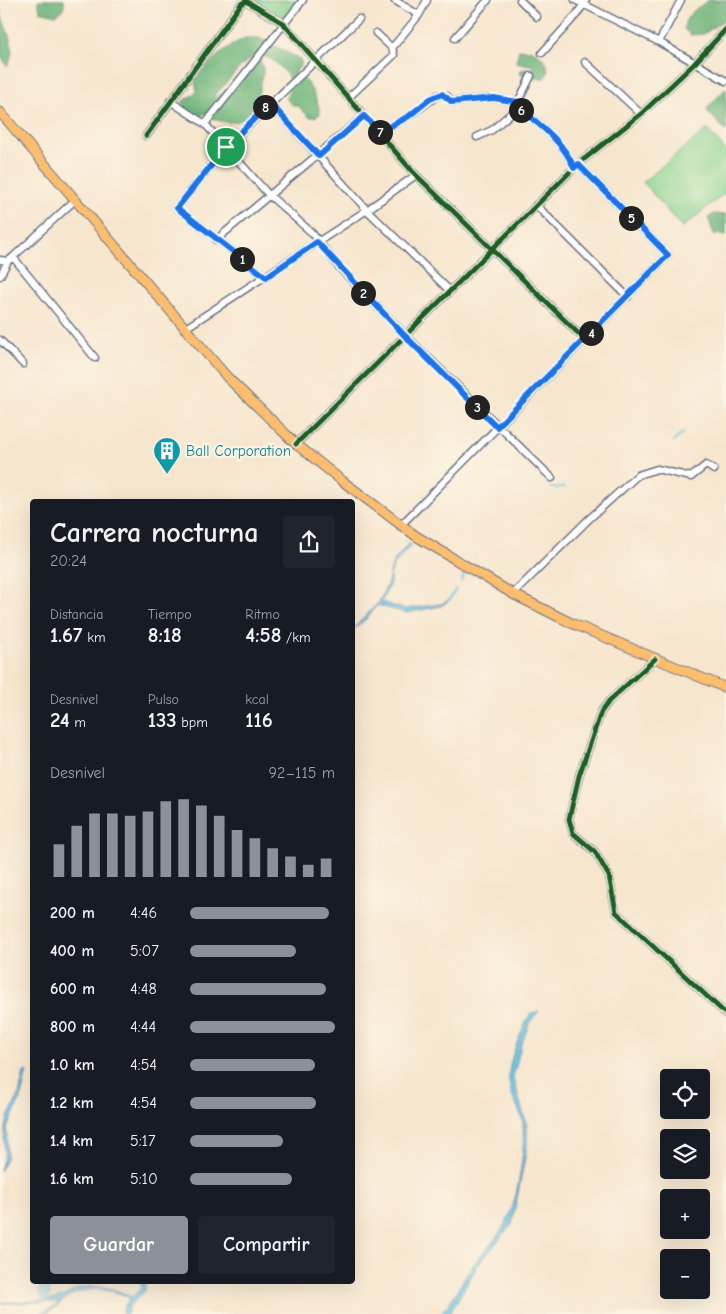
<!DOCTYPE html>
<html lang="es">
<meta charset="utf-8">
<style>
:root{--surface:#171b24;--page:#20242c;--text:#f1f3f6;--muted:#9ea1a6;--accent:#8c9099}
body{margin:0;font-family:"Comic Neue",sans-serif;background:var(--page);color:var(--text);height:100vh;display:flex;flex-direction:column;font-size:19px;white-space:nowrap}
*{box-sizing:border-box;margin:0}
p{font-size:16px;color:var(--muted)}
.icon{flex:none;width:28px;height:28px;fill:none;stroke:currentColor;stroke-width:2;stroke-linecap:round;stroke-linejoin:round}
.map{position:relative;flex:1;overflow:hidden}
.panel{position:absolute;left:30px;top:499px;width:325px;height:785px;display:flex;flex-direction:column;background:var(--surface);border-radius:5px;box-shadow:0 5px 20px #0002}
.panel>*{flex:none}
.controls{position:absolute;left:660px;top:1069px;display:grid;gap:10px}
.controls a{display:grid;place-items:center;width:50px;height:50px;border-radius:5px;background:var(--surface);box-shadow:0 5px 20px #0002;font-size:25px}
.pin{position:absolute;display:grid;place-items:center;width:42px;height:42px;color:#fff;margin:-21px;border:2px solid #fff;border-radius:50%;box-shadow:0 1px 5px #0007}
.km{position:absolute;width:25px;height:25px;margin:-12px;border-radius:50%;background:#222;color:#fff;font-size:14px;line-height:25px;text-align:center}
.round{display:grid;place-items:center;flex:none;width:52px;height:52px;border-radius:5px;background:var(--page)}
.headline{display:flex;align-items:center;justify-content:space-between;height:85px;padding:0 20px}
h1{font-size:28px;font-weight:600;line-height:38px}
.stats{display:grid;grid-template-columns:repeat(3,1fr);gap:8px;height:85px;padding:5px 20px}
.stats div{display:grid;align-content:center}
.stats b{font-size:21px;font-weight:600}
.stats small{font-size:14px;font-weight:400}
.stats p{font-size:14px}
.chart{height:140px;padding:10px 20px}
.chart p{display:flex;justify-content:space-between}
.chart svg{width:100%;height:90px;margin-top:5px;stroke:var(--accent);stroke-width:6}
.button{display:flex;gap:10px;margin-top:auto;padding:10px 20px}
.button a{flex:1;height:58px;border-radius:5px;background:var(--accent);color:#fff;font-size:20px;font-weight:600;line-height:58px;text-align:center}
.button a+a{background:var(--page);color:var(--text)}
ul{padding:0 20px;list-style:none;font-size:16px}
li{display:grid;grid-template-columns:80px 60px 1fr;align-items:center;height:38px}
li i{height:12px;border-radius:6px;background:var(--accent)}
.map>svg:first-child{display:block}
</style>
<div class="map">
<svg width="726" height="1314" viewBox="0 0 726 1314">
<rect width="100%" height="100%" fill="#fcf5e5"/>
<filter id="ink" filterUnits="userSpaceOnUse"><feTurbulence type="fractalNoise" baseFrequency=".02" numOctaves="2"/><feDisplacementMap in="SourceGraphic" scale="10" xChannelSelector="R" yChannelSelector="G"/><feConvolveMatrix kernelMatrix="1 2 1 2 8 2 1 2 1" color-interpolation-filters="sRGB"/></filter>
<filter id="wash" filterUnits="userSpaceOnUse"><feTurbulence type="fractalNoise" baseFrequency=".0096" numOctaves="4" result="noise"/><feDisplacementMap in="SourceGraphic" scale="20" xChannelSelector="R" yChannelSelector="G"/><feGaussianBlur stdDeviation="1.12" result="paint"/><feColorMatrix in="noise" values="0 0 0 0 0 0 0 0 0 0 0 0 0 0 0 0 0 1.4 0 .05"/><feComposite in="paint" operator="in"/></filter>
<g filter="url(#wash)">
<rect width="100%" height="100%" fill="#f7e6ce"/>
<path fill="#88d28e" stroke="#528076" d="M 252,0 L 300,0 L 284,19 Z
M 707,129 L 726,151 L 726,192 L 682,228 L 643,182 Z"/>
<path fill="#6eb479" stroke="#44726c" d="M 38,0 L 64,0 C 65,7 62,11 56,15 L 40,11 Z
M 708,0 L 726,0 L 726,18 L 704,34 L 690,35 L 684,29 C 685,13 698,9 708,0 Z
M 0,8 C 3,29 20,45 7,66 L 0,55 Z
M 245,38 L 259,38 L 300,59 L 302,64 L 296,71 C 308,82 318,97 320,114 L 315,117 L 309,117 L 298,106 L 293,105 L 287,100 C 287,94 289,91 290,86 C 291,76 280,66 273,61 C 250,41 231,83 214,95 L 213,99 L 229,90 L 255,61 L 260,61 C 266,69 262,78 260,87 C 257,96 258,105 251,113 C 239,127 218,124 205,113 L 200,117 L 185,113 L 182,102 L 197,92 L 195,80 C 209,62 225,47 245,38 Z
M 519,50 C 535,47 555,62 545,78 L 528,79 L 521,75 L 520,70 L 535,68 L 534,66 L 516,62 Z
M 726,88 L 726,131 L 706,110 Z
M 714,214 L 726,215 L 726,236 L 714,234 L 708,218 Z"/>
<path fill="#65c0e3" stroke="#4078a0" d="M 409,543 L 411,545 L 394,564 L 390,575 L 390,584 L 381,602 L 405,609 L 441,604 L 451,599 L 441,606 L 406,613 L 377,605 L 366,619 L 353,629 L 379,602 L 387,585 L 393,562 Z
M 539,1011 L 530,1022 L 521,1045 L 513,1078 L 527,1126 L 527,1147 L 512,1224 L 478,1265 L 449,1314 L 440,1314 C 454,1300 460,1283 472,1267 C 481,1254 494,1242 503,1228 C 518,1204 525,1153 523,1124 C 521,1110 510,1096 509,1081 C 507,1062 522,1029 531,1013 Z
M 27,1071 L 21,1097 L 7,1129 L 7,1156 L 0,1171 L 5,1152 L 4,1138 L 8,1117 L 19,1095 L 24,1072 Z
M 140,1281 L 145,1281 L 145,1291 L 130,1305 L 127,1314 L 123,1314 L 123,1309 L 130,1298 C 109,1287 82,1285 63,1301 C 55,1307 50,1314 39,1314 L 56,1306 L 59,1302 L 0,1303 L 45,1300 L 39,1293 L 40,1285 L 49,1287 L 50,1295 L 47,1300 C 61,1299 66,1295 77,1289 C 93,1282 118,1289 132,1297 L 141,1288 Z"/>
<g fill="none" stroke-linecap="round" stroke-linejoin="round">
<path stroke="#65c0e3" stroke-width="2" d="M 674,441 L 683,433
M 550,488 L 565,487
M 461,581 L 467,570
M 449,600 L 456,589"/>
</g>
</g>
<g filter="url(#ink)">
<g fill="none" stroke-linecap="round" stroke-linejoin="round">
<defs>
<path id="minor" d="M 394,0 L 419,15
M 520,0 L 537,17
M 575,0 L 659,42 L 726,81
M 455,38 L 488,0
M 659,42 L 681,0
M 392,48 L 419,15 L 427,0
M 542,53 L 577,14 L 586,0
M 585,62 L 641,114
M 349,97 L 394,55 L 392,48 L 376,33
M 170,101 L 205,124 L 268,194 L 312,233 L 338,266 L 405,335 L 552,478
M 270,103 L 367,210 L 450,291
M 518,107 C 539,124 564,142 574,168
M 205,124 L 303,0
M 380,132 L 409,116 L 438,95 L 447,96 L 452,102 L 493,98 L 518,102
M 146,136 L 241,4 L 246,1 L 283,23 L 413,172 L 584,339
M 477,137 L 492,130 L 518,107 L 518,102 L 531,76
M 536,205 L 628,297
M 216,240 L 364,116
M 13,257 L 95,358
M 0,260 L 8,261 L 13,257 L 74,201
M 0,276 L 8,261
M 266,277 L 177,208 L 226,147 L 359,19
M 184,329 L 367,210 L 416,175
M 0,340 L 23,364
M 296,444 L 578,164 L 641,114 L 694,64 L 726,29
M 400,526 L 668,255 L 578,164
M 513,594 L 589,519 L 638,475 L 657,469 L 691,477 L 706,465 L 714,470
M 655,659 L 609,701 L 601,712 L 579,776 L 569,819 L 573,833 L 595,852 L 609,876 L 616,912 L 726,1014"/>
<path id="highway" d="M 0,112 L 227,377 L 296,444 L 341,480 L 416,536 L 513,594 L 571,623 L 726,688"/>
</defs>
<use href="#minor" stroke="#686f85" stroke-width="9"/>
<use href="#highway" stroke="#686f85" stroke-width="11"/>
<use href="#minor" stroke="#fff" stroke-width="6"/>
<use href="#highway" stroke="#fbbe6e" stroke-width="9"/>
<defs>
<path id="cycleway" d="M 146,136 L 241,4 L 246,1 L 283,23 L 413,172 L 584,339
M 296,444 L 578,164 L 641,114 L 694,64 L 726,29
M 655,659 L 609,701 L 601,712 L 579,776 L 569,819 L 573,833 L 595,852 L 609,876 L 616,912 L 726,1014"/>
</defs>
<use href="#cycleway" stroke="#fcf5e5" stroke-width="8"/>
<use href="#cycleway" stroke="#1b5e20" stroke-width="5"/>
</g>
</g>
<g fill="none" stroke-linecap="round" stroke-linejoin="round" filter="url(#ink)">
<defs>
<path id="route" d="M 442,94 L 452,102 L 494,98 L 518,102 L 518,107 C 539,124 564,142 574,168 L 578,164 L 668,255 L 497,427 L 405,336 L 317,242 L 266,277 L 177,208 L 226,147 L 270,103 L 319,156 L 364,116 L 380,132 L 409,116 L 430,99 Z"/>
</defs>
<use href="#route" stroke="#fff" stroke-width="10"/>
<use href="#route" stroke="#1a73e8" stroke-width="6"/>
</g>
<defs>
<symbol id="building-pin" viewBox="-11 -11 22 30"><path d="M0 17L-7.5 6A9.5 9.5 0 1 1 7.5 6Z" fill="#0f9aa8" stroke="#fcf5e5"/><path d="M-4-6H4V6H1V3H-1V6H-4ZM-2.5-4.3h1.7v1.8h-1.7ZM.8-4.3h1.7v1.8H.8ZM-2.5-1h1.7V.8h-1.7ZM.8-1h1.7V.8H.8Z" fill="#fff"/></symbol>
</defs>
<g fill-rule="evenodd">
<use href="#building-pin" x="151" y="435" width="32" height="43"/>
</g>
<g text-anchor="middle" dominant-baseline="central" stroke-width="4.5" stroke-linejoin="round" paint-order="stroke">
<g font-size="15" fill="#0d838f" stroke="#fcf5e5" text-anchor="start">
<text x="186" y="451">Ball Corporation</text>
</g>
</g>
</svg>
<div class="controls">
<a><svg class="icon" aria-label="locate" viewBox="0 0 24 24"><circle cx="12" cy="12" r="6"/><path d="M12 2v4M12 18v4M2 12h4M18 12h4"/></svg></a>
<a><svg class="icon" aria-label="layers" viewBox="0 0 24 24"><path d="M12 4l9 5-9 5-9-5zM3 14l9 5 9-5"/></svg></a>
<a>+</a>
<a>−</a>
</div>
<div class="pin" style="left:226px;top:147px;background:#1e9e55"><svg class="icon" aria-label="arrive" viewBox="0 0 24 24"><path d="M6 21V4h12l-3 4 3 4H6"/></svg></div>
<b class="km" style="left:242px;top:259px">1</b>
<b class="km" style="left:363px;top:293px">2</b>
<b class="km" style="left:477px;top:407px">3</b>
<b class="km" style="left:591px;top:333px">4</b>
<b class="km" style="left:631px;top:218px">5</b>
<b class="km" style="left:521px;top:110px">6</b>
<b class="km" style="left:380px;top:132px">7</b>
<b class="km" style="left:265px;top:107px">8</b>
<section class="panel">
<div class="headline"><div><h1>Carrera nocturna</h1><p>20:24</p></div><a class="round"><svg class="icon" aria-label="share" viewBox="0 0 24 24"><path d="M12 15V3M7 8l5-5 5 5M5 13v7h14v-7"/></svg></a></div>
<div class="stats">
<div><p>Distancia</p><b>1.67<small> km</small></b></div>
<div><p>Tiempo</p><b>8:18</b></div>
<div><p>Ritmo</p><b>4:58<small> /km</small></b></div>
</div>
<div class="stats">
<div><p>Desnivel</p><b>24<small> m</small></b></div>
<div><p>Pulso</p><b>133<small> bpm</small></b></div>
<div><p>kcal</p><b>116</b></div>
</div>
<div class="chart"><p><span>Desnivel</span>92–115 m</p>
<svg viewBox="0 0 160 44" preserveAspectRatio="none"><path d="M5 44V28M15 44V19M25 44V13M35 44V13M45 44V14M55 44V12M65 44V7M75 44V6M85 44V9M95 44V14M105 44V21M115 44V25M125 44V30M135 44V34M145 44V38M155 44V35"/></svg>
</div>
<ul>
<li><b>200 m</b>4:46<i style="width:96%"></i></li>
<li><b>400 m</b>5:07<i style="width:73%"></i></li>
<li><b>600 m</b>4:48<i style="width:94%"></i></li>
<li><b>800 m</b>4:44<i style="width:100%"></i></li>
<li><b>1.0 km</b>4:54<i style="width:86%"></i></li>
<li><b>1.2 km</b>4:54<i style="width:87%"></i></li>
<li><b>1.4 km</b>5:17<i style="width:64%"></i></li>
<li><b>1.6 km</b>5:10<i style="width:70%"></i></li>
</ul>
<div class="button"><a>Guardar</a><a>Compartir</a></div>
</section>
</div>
